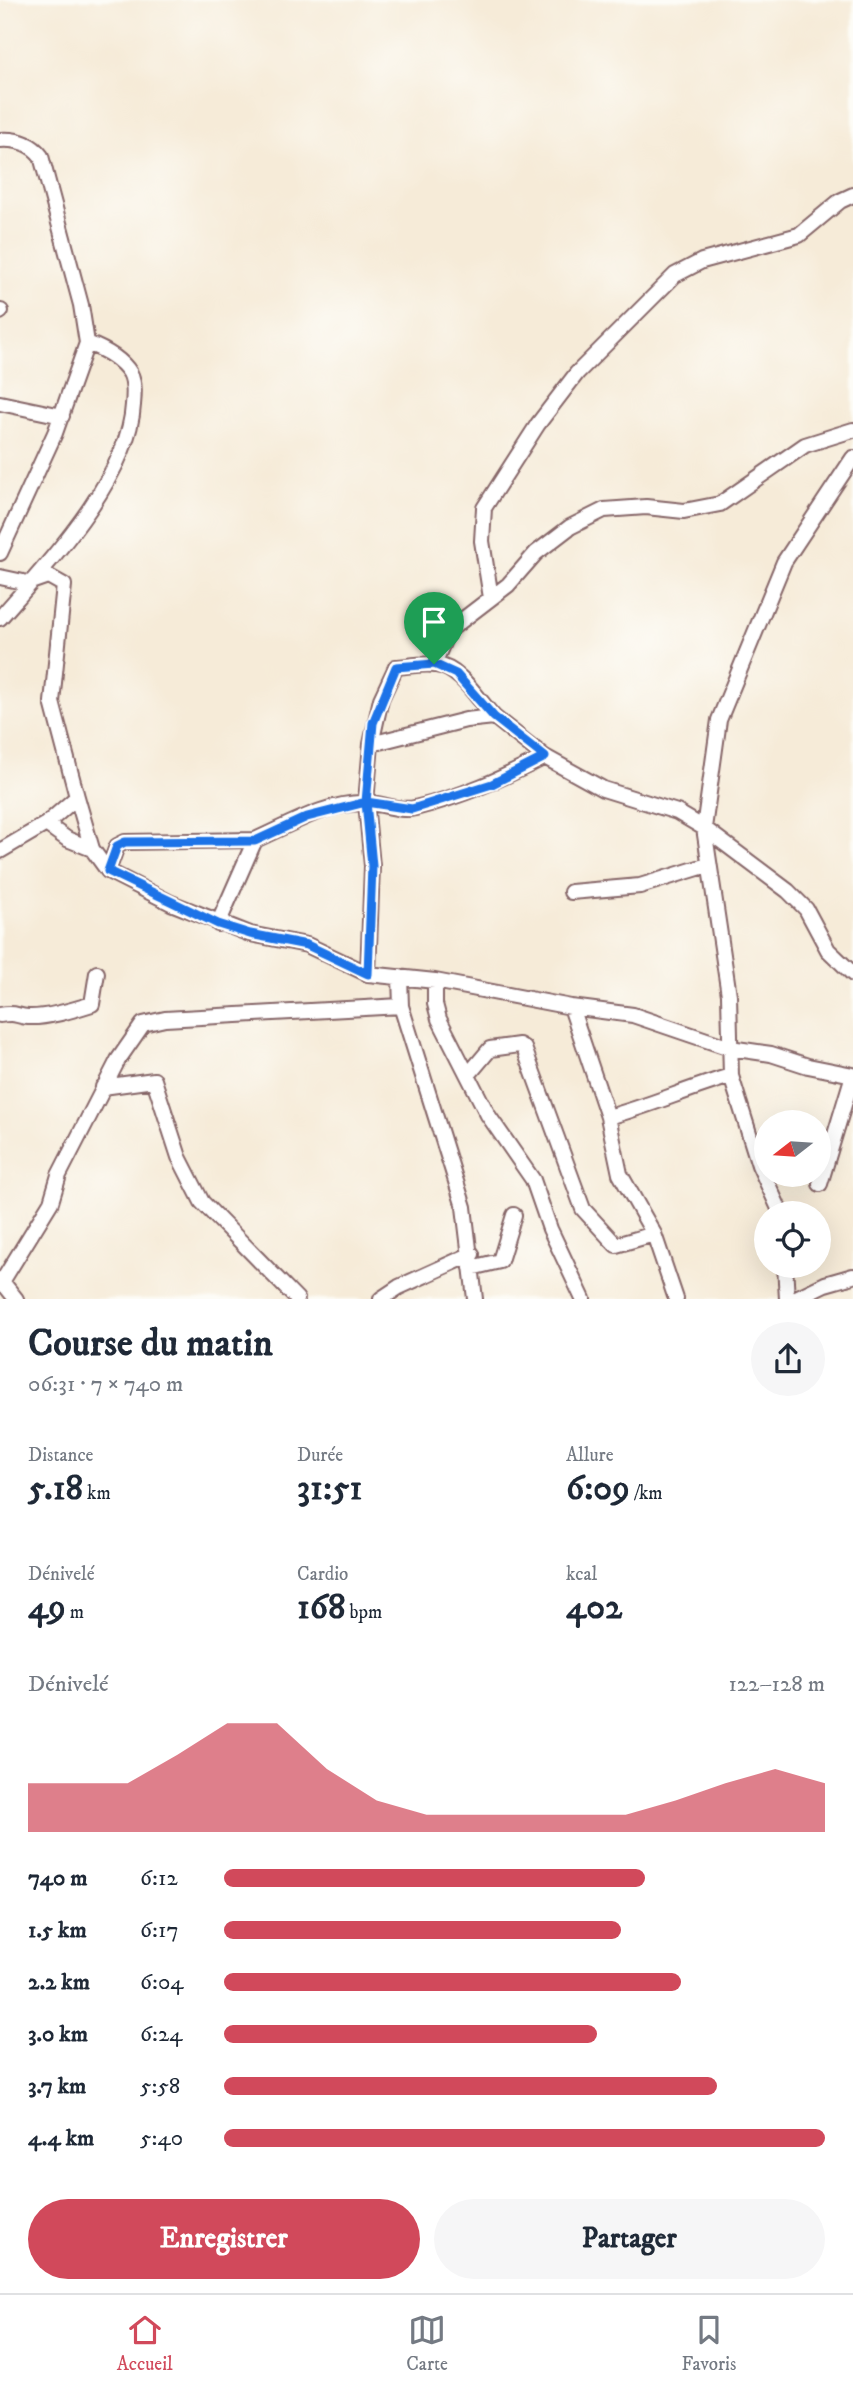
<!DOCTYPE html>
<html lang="fr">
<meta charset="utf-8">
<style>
:root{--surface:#fff;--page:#f6f6f7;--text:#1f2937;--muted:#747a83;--line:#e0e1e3;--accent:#d1495b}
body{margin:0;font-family:"IM FELL DW Pica",serif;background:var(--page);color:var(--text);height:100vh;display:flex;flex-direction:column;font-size:26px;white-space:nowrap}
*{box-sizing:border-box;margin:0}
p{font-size:23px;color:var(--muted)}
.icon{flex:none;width:38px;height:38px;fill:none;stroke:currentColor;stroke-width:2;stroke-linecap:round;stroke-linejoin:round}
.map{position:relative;height:1299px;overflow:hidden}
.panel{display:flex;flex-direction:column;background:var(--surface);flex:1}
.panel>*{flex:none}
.needle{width:46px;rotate:253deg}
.controls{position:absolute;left:754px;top:1110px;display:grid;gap:14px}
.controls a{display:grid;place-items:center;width:77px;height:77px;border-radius:50%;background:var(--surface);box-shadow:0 7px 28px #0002;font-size:35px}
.pin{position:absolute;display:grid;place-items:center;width:60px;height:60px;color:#fff;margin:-72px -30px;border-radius:50% 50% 50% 0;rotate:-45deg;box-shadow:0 0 7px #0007}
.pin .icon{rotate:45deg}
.round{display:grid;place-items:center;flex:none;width:74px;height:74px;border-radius:37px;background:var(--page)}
.summary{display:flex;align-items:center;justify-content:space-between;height:119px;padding:0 28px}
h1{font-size:38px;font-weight:800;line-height:52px}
.metrics{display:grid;grid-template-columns:repeat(3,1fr);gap:10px;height:119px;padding:7px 28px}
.metrics div{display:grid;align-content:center}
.metrics b{font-size:35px;font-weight:800}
.metrics small{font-size:19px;font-weight:400}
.metrics p{font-size:19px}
.chart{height:196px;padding:14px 28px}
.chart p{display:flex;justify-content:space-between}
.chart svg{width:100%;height:126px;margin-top:7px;fill:var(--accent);opacity:.7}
.primary-button{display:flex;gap:14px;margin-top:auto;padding:14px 28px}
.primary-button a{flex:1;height:80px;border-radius:42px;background:var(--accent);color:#fff;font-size:28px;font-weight:800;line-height:80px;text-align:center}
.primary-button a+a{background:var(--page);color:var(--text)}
ul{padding:0 28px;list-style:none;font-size:23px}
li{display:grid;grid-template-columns:112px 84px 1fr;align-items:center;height:52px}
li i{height:18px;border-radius:9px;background:var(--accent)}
.tab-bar{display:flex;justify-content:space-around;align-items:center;height:98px;border-top:2px solid var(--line);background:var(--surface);font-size:19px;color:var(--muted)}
.tab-bar a{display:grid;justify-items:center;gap:4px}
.tab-bar .active{color:var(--accent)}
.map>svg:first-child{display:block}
</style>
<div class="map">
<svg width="853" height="1299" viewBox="0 0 853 1299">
<rect width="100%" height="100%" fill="#fdfcf7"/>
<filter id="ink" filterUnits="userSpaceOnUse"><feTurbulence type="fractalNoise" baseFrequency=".0143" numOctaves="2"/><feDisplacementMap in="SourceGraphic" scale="14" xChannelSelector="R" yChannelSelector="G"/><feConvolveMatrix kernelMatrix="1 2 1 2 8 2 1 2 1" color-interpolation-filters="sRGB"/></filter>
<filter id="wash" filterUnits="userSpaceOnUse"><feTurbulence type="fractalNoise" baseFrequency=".00686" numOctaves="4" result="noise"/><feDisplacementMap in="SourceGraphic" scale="28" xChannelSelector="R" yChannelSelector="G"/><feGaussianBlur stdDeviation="1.57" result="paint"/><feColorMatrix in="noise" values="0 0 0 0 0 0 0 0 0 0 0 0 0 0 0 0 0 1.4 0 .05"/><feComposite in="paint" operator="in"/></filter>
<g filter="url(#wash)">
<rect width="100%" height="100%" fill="#f6ebd8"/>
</g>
<g filter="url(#ink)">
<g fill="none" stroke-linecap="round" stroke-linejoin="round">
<defs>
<path id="street" d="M 0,140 C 16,139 31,143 41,156 L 81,305 L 87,343 L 55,433 L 0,553
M 0,312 L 1,311
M 0,403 L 62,416
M 0,577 L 28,583 L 48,576 L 64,585 L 52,702 L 77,797 L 46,824
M 491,598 L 482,541 L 484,508 L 538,424 L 577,373 L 675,275 L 702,261 L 799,235 L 840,201 L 853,195
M 0,618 C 47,564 129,478 133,405 C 134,395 135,382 130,373 C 121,358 103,349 87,343
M 434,664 L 448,631 L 508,585 L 536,553 L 570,527 L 604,510 L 646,507 L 684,511 L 720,504 L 805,445 L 853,430
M 371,744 L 466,720 L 494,717 L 545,757 L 603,789 L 677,812 L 704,828 L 788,891 L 806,909 L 828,950 L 853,974
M 77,797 L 92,849
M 0,851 L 46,824 L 67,839 L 92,849 L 108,871 L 171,903 L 250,934 L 307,945 L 368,974 L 435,981 L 571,1007 L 633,1015 L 730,1048 L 771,1054 L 808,1066 L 853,1075
M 108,871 L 117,846 L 125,842 L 255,840
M 571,892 L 640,886 L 708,865
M 218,924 L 255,840 C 289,825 329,801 367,803 C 383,803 399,812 415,808 C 461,797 503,778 545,757
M 368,974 L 372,866 L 366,802 L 371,744 L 381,699 L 396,667 C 409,666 424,663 436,665 C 461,668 478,700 494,717
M 400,977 L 401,1006 L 464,1207 L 475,1299
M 435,981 L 435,1004 L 439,1019 L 488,1115 L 533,1180 L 550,1229 L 583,1299
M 571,1007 L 608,1117 L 620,1174 L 654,1234 L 676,1299
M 0,1015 C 17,1012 15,1016 28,1017 C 47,1018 73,1010 92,1004 L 97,973
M 469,1074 L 490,1049 L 519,1045 L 524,1048 L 583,1209 L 616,1245 L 654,1234
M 103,1087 L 154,1080 L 179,1157 L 202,1202 L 297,1299
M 608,1117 C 650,1106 689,1088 731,1076
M 820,1184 L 853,1075
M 781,1213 L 759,1165 L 731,1076 L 729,995 L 704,828 L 719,720 L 784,562 L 853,458
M 785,1265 L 787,1299
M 471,1268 L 500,1261 L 514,1215
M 0,1279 L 16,1299
M 0,1285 L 51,1202 L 59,1175 L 118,1060 L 143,1024 L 165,1019 L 401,1006
M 381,1299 L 399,1287 L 472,1254
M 794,1299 L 825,1284 L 853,1276"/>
</defs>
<use href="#street" stroke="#866668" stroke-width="18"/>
<use href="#street" stroke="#fff" stroke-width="14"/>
</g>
</g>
<g fill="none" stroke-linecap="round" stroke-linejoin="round" filter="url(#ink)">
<defs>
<path id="route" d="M 434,664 L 396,667 L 373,723 L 366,802 L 307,817 L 255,841 L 125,842 L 117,846 L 108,871 L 218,924 L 250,934 L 307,945 L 368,974 L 372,866 L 366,802 L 412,809 L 492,784 L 545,757 L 494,717 L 456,674 L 434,664"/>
</defs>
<use href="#route" stroke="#fff" stroke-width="14"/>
<use href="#route" stroke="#1a73e8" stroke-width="9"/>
</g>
</svg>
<div class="controls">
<a><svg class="needle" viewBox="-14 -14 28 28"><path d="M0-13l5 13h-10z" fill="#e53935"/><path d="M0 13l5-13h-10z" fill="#747a83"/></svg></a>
<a><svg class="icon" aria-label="locate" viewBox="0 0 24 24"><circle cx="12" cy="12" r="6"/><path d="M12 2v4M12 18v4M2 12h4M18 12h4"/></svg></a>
</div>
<div class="pin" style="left:434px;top:664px;background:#1e9e55"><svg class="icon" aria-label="arrive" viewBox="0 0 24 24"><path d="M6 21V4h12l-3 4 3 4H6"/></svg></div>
</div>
<section class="panel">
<div class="summary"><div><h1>Course du matin</h1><p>06:31 · 7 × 740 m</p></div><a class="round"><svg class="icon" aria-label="share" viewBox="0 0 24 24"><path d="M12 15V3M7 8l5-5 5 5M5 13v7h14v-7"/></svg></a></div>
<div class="metrics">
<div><p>Distance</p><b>5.18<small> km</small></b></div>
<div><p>Durée</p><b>31:51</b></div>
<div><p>Allure</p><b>6:09<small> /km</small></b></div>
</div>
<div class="metrics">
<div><p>Dénivelé</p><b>49<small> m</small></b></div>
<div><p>Cardio</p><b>168<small> bpm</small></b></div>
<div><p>kcal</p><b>402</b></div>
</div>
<div class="chart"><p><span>Dénivelé</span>122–128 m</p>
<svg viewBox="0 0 160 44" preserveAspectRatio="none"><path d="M0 44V27L10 27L20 27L30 17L40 6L50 6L60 22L70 33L80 38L90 38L100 38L110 38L120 38L130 33L140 27L150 22L160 27V44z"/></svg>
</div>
<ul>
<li><b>740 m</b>6:12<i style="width:70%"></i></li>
<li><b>1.5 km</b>6:17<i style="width:66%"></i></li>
<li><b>2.2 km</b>6:04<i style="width:76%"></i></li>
<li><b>3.0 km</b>6:24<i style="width:62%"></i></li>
<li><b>3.7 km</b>5:58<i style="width:82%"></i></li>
<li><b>4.4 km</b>5:40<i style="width:100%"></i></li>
</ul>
<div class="primary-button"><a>Enregistrer</a><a>Partager</a></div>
</section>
<nav class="tab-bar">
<a class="active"><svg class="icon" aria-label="home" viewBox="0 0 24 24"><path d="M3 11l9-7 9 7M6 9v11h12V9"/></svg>Accueil</a>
<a><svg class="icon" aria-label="map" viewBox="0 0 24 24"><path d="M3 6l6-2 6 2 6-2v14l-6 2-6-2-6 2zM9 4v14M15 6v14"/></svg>Carte</a>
<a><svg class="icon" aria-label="saved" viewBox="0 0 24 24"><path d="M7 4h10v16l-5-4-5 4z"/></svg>Favoris</a>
</nav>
